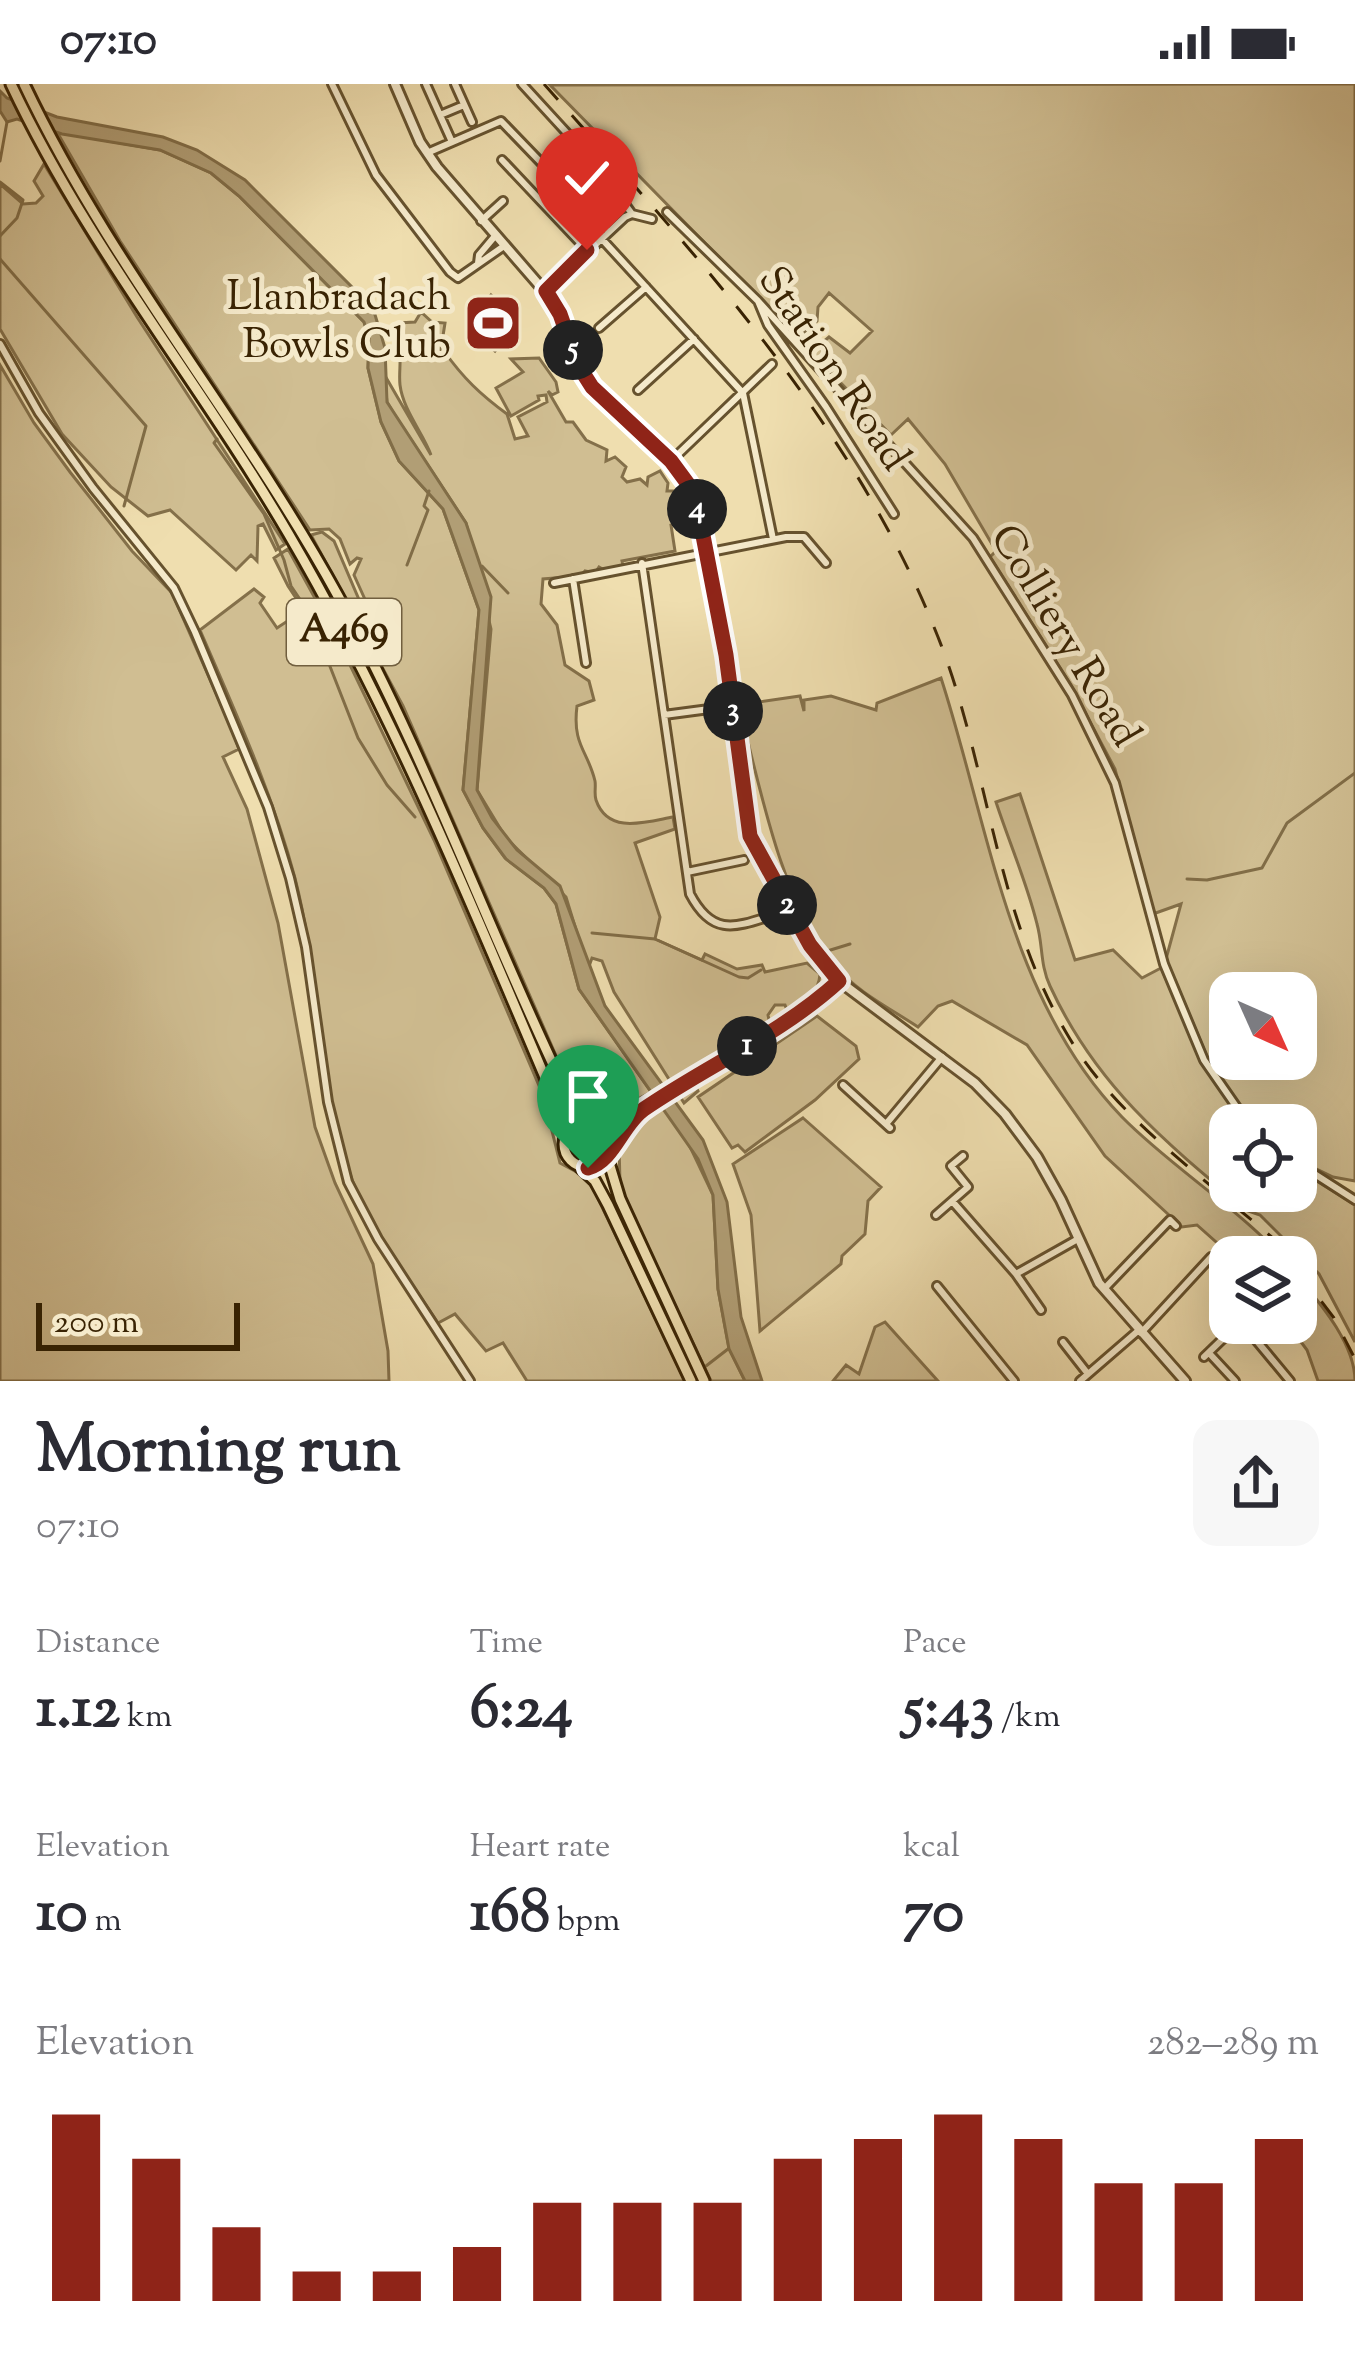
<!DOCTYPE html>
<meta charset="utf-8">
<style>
:root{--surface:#fff;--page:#f7f7f7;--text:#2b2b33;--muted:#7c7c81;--accent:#8f2418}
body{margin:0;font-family:"Sorts Mill Goudy",serif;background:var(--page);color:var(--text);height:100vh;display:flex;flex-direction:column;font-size:45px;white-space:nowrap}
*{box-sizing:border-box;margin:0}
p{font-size:39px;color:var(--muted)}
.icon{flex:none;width:66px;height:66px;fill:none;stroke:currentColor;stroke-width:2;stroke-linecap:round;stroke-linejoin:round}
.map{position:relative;height:1297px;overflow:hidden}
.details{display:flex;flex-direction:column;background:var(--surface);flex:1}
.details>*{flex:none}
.needle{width:78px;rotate:135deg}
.buttons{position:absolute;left:1209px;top:888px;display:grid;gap:24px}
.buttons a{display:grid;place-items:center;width:108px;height:108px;border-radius:24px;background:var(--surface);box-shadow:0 12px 48px #0002;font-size:60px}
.scale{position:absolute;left:36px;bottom:30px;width:204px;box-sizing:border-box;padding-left:12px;border:6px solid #392303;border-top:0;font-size:33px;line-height:42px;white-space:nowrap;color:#392303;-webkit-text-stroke:9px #f5eacb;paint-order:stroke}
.pin{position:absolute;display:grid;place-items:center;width:102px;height:102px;color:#fff;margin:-123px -51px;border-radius:50% 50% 50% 0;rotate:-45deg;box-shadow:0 0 12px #0007}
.pin .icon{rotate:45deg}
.km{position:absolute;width:60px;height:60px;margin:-30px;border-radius:50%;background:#222;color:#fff;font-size:33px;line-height:60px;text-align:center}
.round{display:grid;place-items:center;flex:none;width:126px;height:126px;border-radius:24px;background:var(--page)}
.headline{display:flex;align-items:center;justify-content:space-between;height:204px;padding:0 36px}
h1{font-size:66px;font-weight:700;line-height:90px}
.metrics{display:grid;grid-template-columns:repeat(3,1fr);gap:18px;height:204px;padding:12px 36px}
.metrics div{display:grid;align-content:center}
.metrics b{font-size:60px;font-weight:700}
.metrics small{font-size:33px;font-weight:400}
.metrics p{font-size:33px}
.chart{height:336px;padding:24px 36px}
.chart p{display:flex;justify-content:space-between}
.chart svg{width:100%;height:216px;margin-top:12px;stroke:var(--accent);stroke-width:6}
.status{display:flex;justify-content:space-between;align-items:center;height:84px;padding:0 60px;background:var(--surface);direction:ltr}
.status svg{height:33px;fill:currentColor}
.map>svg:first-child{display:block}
</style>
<div class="status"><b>07:10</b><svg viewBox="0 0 49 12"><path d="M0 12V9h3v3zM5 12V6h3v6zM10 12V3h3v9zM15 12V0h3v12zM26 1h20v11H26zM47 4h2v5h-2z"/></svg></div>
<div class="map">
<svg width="1355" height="1297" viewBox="0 0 1355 1297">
<rect width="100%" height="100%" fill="#efdeaf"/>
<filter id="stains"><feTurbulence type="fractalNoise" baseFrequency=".00167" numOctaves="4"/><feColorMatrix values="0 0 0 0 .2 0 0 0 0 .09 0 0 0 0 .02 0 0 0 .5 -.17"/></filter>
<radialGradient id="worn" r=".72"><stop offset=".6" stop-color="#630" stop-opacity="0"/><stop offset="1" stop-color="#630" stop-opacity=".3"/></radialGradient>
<path fill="#d0be92" stroke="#84704a" stroke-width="3" fill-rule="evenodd" d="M 1355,0 L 1355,1097 L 1333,1093 L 1296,1075 L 1296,1041 L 1251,1041 L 1208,975 L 1166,875 L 1181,820 L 1153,830 L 1115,685 L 1070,600 L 990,473 L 996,467 L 945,380 L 908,335 L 891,351 L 811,268 L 829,253 L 850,269 L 872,247 L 829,209 L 818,223 L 817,237 L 798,254 L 550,1 ZM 1230,909 L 1296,909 L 1296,975 L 1230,975 Z
M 57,48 L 160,66 L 211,89 L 239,112 L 364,238 L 369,254 L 368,284 L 381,338 L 399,377 L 443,425 L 479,526 L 463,706 L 483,744 L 505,774 L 544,804 L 556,820 L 579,905 L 651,1008 L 634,1017 L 600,1026 L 590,1021 L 561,983 L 403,622 L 311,451 L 322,448 L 334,457 L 372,546 L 377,542 L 354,491 L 361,475 L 357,474 L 350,480 L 340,455 L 329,445 L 310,446 L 120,157 Z
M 44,80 L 137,233 L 285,460 L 276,466 L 263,440 L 258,442 L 257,477 L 251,471 L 236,486 L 170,426 L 148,432 L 111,403 L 62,350 L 0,245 L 0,100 L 23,120 L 36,119 L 43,112 L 34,97 Z
M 491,211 L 519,238 L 495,267 L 467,241 Z
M 421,228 L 432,238 L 445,239 L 440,271 L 444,267 C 463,294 481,311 507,330 L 515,355 L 528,352 L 518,333 L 547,318 L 546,311 L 538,312 L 539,316 L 511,332 L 496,304 L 523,288 L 511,275 L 539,274 L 556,298 L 558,308 L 552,311 L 548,307 L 566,338 L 573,338 L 586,356 L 607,366 L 606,377 L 615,373 L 626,383 L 622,393 L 627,398 L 640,395 L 647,401 L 648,393 L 660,387 L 668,399 L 667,407 L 675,407 L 690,424 L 684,425 L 681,438 L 671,441 L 675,467 L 622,477 L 623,481 L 606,487 L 599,483 L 595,489 L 585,487 L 581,492 L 543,495 L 541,520 L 557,541 L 565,581 L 589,597 L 594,616 L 577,622 C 572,661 588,667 595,697 C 596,703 594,710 596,716 C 608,751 646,738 673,733 L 675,745 L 635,759 L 660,833 L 655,855 L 702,876 L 705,870 L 737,885 L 762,881 L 765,888 L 807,879 L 820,890 C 819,908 804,923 788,929 L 785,921 L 775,921 L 768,931 L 770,941 L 756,948 L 758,952 L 690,989 L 698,1007 L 684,1019 L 614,908 L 602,877 L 592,874 L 588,885 L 566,813 L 506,754 L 477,706 L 491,545 L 466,439 L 394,330 L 387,318 L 384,290 L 431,371 C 423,349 403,326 400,301 C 398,284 405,265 392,247 L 398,239 L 415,238 Z
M 0,281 L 34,339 L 70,388 L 132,467 L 172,509 L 233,648 L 239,665 L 223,673 L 247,725 L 278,839 L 315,1043 L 335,1099 L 373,1180 L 388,1267 L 389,1297 L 0,1297 Z
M 288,465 L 339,558 L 434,756 L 543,1011 L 560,1079 L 584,1092 L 594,1106 L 685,1297 L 527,1297 L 503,1259 L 486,1267 L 455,1230 L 438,1239 C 406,1190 364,1138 347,1081 C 319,988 319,888 295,794 C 272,708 235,627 200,546 L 254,505 L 264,513 L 260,519 L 277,544 L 289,536 L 306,562 L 316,564 L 315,543 L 288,502 L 274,474 Z
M 941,594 C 989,742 1009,916 1122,1033 C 1170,1082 1238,1124 1282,1173 L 1233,1173 L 1197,1141 L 1182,1143 L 1105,1072 L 1027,961 L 952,917 L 938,922 L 918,943 C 891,925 857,908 835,882 C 782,821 759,700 739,621 L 800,612 L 804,627 L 804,616 L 831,612 L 876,626 L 877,619 Z
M 1020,710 L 1075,876 L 1113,866 L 1142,894 L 1161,884 L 1203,978 L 1245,1041 L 1230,1041 L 1230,1107 L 1296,1107 L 1296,1084 L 1355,1121 L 1355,1258 L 1319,1190 L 1260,1131 L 1248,1127 C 1166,1059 1096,1002 1050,902 C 1040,881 1043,861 1037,840 C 1027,799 1009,758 996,718 Z
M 817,932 L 856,962 L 859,975 L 815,1016 L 745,1068 L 738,1061 L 732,1064 L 698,1013 Z
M 661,1022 L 684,1050 L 713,1111 L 718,1205 L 729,1264 L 745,1297 L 711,1297 L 626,1118 L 620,1099 L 619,1061 L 641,1035 Z
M 803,1034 L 881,1103 L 868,1117 L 865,1150 L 842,1172 L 841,1180 L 760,1247 L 751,1131 L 733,1080 Z
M 1296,1190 C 1319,1218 1355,1259 1355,1297 L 1318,1297 L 1307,1266 L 1287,1239 L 1296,1239 Z
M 885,1238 L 938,1297 L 833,1297 L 846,1281 L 859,1290 L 875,1243 Z"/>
<path fill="#b19e75" stroke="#816d47" stroke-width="3" d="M 0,7 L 7,14 L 57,33 L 163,53 L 197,66 L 245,96 L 373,224 L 385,264 L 387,318 L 466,439 L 491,513 L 477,706 L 492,734 L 517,766 L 560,802 L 605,922 L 703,1056 L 727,1118 L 741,1233 L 762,1297 L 745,1297 L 729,1265 L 718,1205 L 713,1111 L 698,1075 L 579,905 L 556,820 L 544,804 L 506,775 L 483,744 L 463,706 L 479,526 L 443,425 L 399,377 L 381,338 L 368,284 L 369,254 L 364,238 L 239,112 L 211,89 L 160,66 L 62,50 L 17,35 L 7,38 L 0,27 Z"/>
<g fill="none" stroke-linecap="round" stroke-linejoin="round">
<path stroke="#816d47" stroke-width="3" d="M 0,77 L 7,38
M 0,98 L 23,116 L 17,134 L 0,152
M 0,175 L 146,342 L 124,422
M 217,355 L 214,359 L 264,430 L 284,476 L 291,502 L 320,545 L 322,562 L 358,654 L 387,701 L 415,733
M 407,481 L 428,426 L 424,422 L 429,407
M 482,482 L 508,509
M 1187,795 L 1207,796 L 1262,784 L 1287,739 L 1355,689
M 592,849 L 655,855 L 739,893 L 748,894 L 761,886
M 824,868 L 850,860
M 706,1282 L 728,1265"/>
<defs>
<path id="minor" d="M 332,0 L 376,91 L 450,188 L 458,194 L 504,162
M 426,0 L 452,58
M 455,0 L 472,38
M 522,0 L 599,84 L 632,130
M 440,31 L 464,21
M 427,69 L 501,37 L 607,147
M 502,76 L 586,165
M 667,128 L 758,217 L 768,241 L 826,323 L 894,430
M 481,137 L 503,117
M 600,153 L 743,309 L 773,455
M 478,179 L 479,171 L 495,152
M 546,207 L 625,133 L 632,130 L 652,135
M 758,217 L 973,454 L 1072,611 L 1115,699 L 1164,880 L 1204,976 L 1249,1041
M 599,244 L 646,203
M 0,260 L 39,329 L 93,404 L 174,504 L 195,548 L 268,723 L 290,794 L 306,863 L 328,1018 L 348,1098 L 378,1155 L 470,1297
M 638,306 L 694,255
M 671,377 L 772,280
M 642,479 L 690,810 C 711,850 732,845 770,832
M 573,495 L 586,579
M 554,499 L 786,453 L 804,453 L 826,479
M 664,631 L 732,622
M 687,788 L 744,776
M 843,1001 L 890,1044
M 886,1040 L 942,973
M 1296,1078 L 1355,1116
M 952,1117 L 1016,1190
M 936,1131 L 968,1103 L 951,1082 L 963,1072
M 937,1202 L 1014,1297
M 1104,1205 L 1170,1136 L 1176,1142
M 1041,1226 L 1016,1190 L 1078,1155
M 1141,1249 L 1211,1173
M 1063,1258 L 1088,1290
M 1209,1269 L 1235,1297
M 1204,1273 L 1233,1245 L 1246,1244 L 1290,1297
M 1080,1297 L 1139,1246"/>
<path id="tertiary" d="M 395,0 L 420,58 L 437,83 L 553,217 L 578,281 L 592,303 L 671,377 L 688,400 L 700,437 L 726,571 L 750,752 L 810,861 L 839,897 L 975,999 L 1005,1030 L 1037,1073 L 1061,1116 L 1099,1199 L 1185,1297
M 596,1039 L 637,1029 L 797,932 L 839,897
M 610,1066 L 637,1029"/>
<path id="primary" d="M 11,0 C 86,160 199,297 288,449 C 394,630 473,824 555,1017 L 565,1051
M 24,0 C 110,182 242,337 338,512 C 426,672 487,844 566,1008 L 592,1037
M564 1060a23 23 0 1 1 46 0a23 23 0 1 1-46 0Z
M 607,1072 L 620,1115 L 704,1297
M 580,1083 L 595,1097 L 608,1121 L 691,1297"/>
</defs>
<use href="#minor" stroke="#66522e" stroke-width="12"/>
<use href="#tertiary" stroke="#66522e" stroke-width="14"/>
<use href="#primary" stroke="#392303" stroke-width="15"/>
<use href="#minor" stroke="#f5eacb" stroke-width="6"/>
<use href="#tertiary" stroke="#f5eacb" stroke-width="8"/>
<use href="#primary" stroke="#efdeaf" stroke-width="9"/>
<path stroke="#392303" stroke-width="3" stroke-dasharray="21 21" stroke-linecap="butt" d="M 544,0 C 694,169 853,338 938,553 C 989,682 995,828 1067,950 C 1107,1019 1171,1068 1231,1119 C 1251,1136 1274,1153 1292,1173
M 1296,1184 L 1334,1234 L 1355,1275"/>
</g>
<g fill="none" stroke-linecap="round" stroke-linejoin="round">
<defs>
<path id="route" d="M 587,166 L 546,207 L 560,230 L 578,281 L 592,303 L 671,377 L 688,400 L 700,436 L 726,571 L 750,752 L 810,861 L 839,897 C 781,950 708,981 644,1025 C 622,1040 614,1077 588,1084"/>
</defs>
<use href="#route" stroke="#fff" stroke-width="24"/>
<use href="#route" stroke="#8f2418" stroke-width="15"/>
</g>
<defs>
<symbol id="stadium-square" viewBox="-11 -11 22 22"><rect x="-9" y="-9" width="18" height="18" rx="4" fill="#8f2418" stroke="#f5eacb"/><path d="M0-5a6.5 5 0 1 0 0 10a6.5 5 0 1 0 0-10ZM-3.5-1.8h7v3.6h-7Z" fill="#fff"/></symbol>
</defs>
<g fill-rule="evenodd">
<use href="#stadium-square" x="460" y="206" width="66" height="66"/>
</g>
<g text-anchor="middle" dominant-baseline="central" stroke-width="10" stroke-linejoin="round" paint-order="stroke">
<rect fill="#f5eacb" stroke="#715f3f" stroke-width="3" x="287" y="515" width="114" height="66" rx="9"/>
<g font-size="39" font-weight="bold" fill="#392303">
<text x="344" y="548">A469</text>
</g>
<g font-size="42" fill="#392303" stroke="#f5eacb" text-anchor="end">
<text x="451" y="215">Llanbradach<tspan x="451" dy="48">Bowls Club</tspan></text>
</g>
<g font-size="42" fill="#392303" stroke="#f5eacb">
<text transform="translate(832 286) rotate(56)">Station Road</text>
<text transform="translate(1063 553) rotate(59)">Colliery Road</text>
</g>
</g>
<rect width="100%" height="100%" filter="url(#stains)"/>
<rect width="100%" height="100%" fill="url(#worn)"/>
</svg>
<div class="buttons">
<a><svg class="needle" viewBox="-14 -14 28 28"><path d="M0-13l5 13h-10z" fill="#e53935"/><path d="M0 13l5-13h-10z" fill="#7c7c81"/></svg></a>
<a><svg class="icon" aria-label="locate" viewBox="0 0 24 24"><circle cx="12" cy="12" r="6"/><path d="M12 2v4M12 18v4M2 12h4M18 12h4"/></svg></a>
<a><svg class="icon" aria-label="layers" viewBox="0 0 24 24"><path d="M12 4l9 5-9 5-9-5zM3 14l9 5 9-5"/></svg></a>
</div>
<div class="scale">200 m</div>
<div class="pin" style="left:588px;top:1084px;background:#1e9e55"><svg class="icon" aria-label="arrive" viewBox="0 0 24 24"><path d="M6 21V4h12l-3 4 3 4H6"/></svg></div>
<div class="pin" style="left:587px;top:166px;background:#d93025"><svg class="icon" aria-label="check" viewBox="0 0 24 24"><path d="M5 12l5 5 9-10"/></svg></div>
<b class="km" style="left:747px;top:962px">1</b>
<b class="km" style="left:787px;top:821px">2</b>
<b class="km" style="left:733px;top:627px">3</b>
<b class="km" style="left:697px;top:425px">4</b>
<b class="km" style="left:573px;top:266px">5</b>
</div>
<section class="details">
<div class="headline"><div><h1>Morning run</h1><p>07:10</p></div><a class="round"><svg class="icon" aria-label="share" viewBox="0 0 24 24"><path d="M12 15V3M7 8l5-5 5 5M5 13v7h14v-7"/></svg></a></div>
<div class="metrics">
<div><p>Distance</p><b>1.12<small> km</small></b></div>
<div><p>Time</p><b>6:24</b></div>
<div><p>Pace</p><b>5:43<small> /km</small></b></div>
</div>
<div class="metrics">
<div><p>Elevation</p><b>10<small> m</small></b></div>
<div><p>Heart rate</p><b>168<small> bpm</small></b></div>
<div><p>kcal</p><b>70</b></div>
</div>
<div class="chart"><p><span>Elevation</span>282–289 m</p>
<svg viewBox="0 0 160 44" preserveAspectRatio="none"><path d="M5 44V6M15 44V15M25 44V29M35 44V38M45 44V38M55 44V33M65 44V24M75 44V24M85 44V24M95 44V15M105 44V11M115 44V6M125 44V11M135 44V20M145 44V20M155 44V11"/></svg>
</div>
</section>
